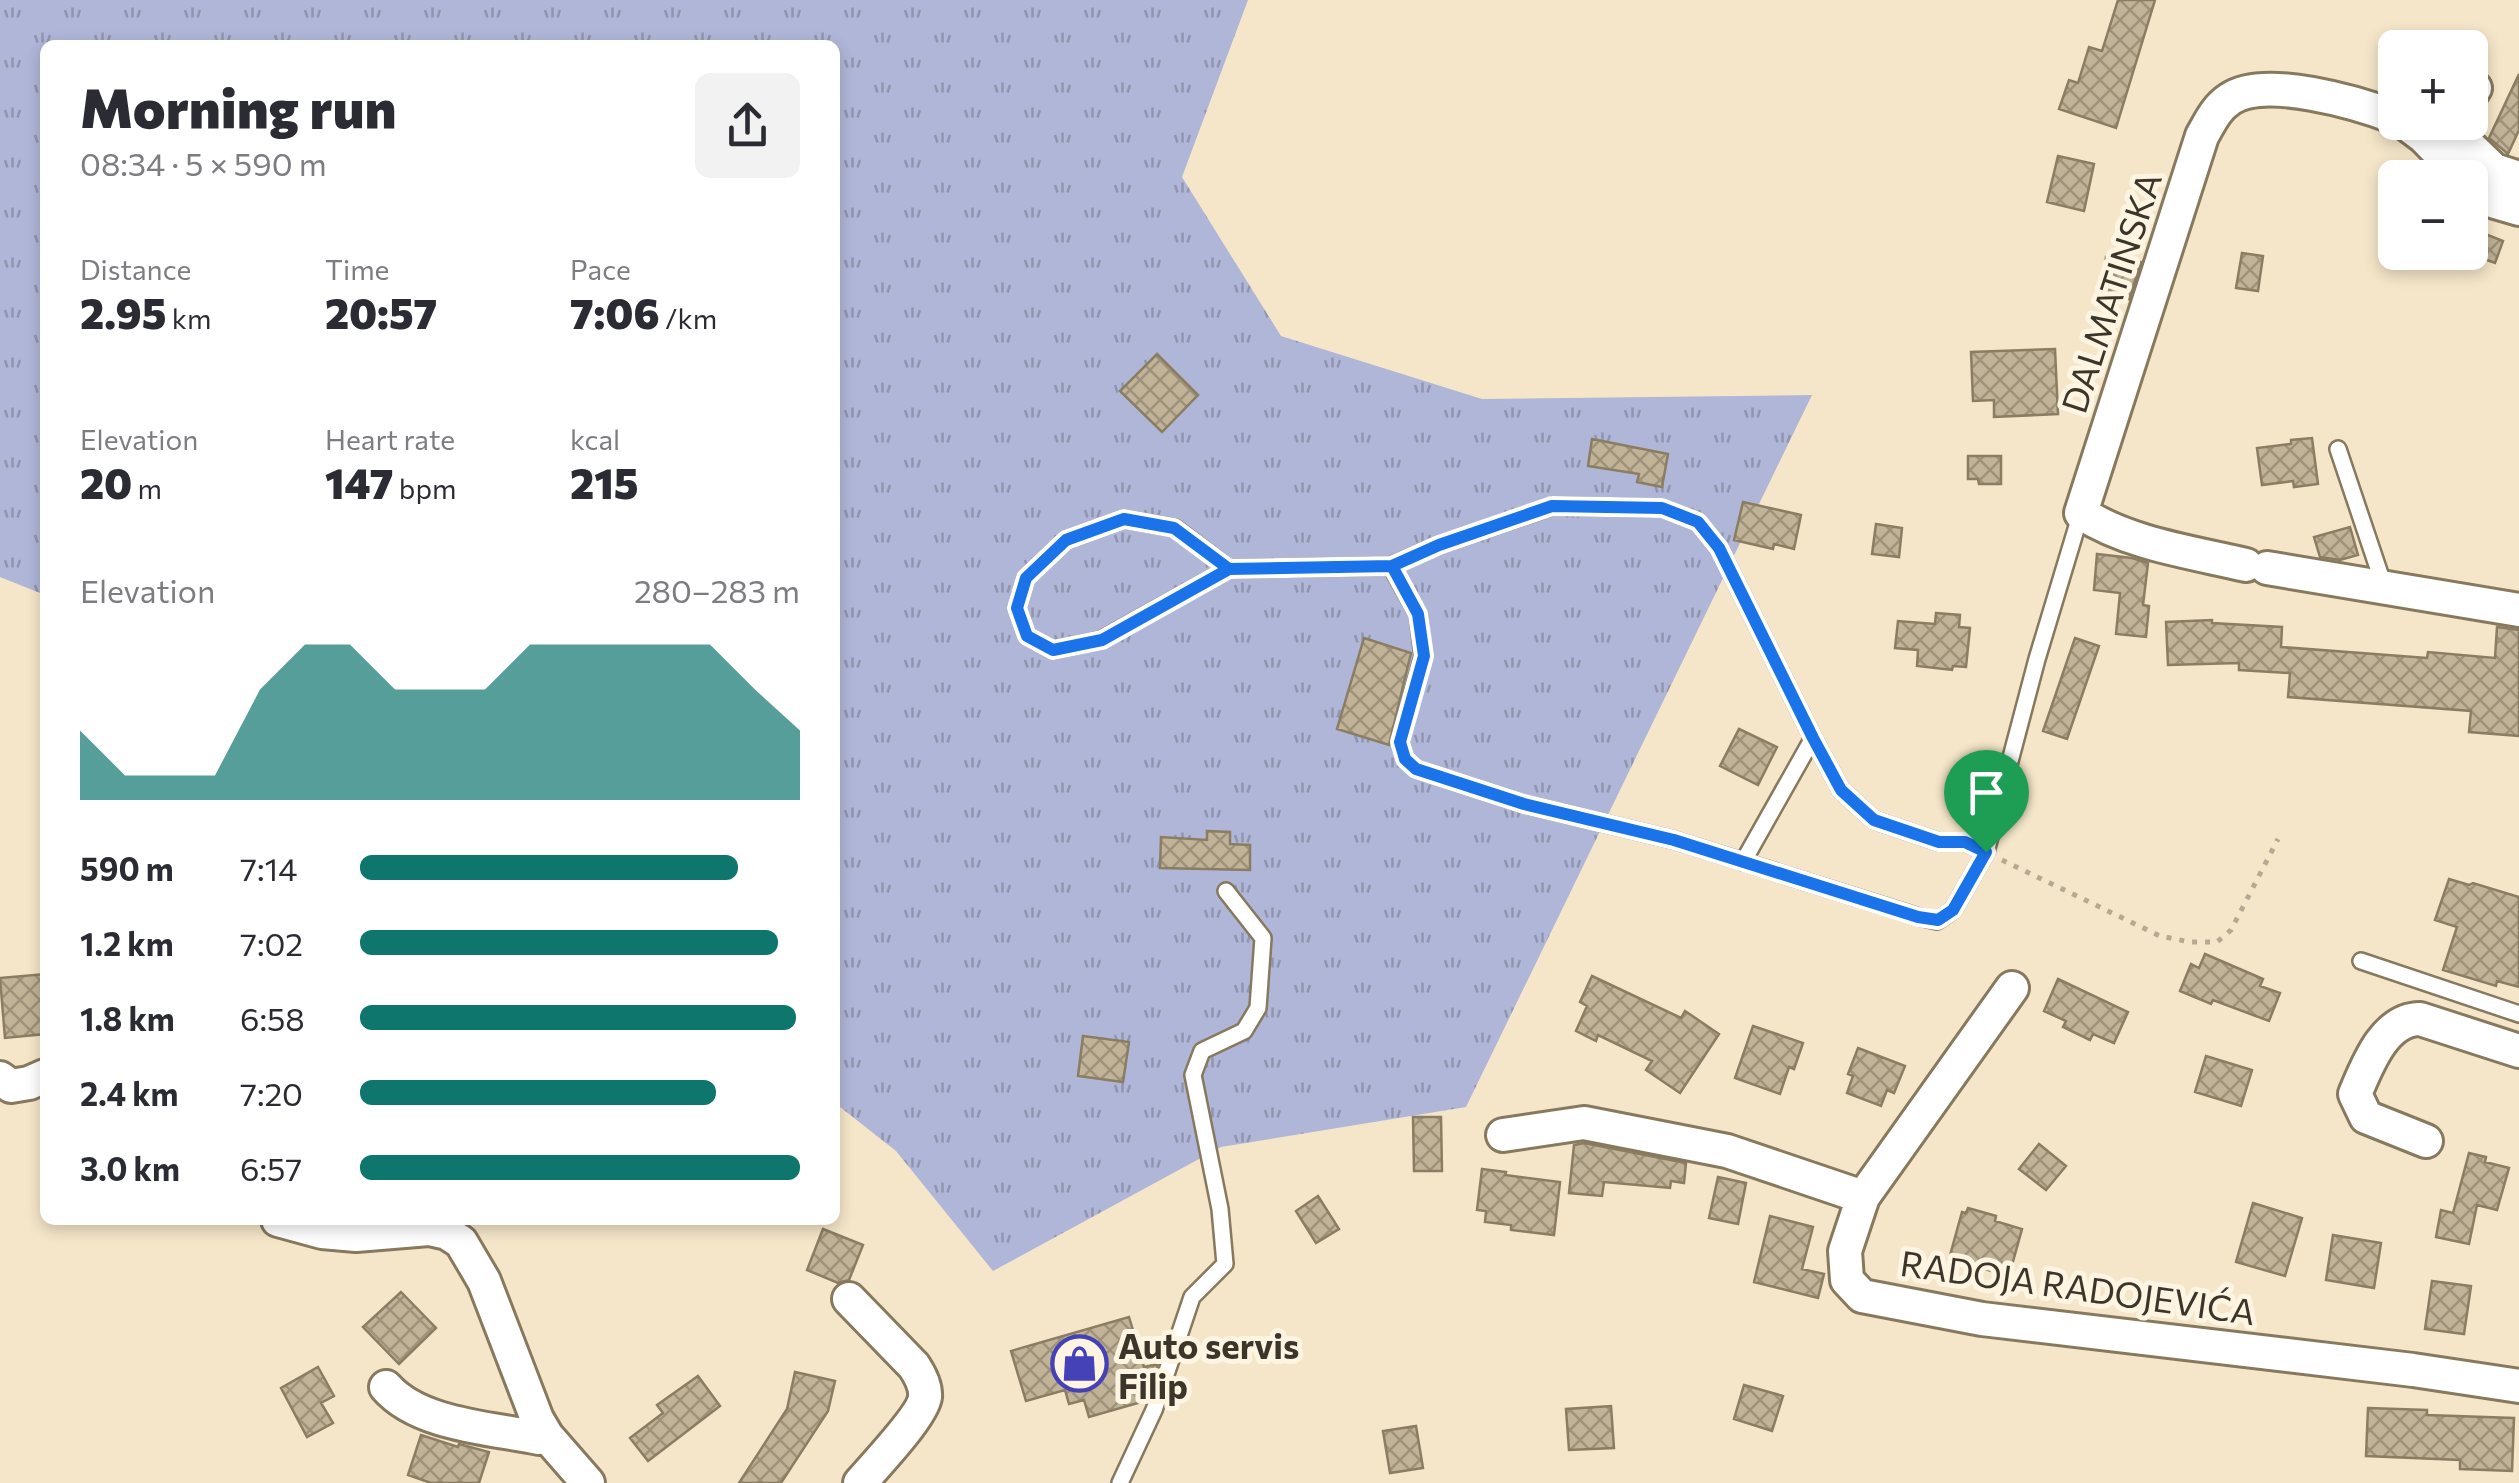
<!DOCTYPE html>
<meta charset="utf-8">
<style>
:root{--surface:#fff;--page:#f2f2f3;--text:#2b2b33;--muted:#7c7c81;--accent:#0f766e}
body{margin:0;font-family:Commissioner,sans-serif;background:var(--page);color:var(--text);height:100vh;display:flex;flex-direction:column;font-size:38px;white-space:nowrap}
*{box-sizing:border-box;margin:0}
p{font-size:32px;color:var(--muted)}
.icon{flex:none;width:55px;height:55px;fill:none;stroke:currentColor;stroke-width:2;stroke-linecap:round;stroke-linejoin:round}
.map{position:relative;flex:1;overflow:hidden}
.side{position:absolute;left:40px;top:40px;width:800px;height:1185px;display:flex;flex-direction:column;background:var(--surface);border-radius:15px;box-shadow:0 5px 15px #0003}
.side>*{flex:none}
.controls{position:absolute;left:2378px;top:30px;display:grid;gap:20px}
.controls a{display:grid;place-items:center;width:110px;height:110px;border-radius:15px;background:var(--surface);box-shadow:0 5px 15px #0003;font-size:50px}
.pin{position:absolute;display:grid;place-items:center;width:85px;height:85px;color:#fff;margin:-102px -42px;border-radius:50% 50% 50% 0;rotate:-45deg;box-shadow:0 0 10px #0007}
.pin .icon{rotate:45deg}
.round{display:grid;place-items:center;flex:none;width:105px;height:105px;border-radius:15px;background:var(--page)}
.headline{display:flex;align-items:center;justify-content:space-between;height:170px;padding:0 40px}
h1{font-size:55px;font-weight:800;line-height:75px}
.figures{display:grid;grid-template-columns:repeat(3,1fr);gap:15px;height:170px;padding:10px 40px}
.figures div{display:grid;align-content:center}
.figures b{font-size:42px;font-weight:800}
.figures small{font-size:28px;font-weight:400}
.figures p{font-size:28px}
.chart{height:280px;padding:20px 40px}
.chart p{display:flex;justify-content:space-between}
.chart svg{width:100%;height:180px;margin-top:10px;fill:var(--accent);opacity:.7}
ul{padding:0 40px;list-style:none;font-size:32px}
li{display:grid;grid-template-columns:160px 120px 1fr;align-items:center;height:75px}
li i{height:25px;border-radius:12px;background:var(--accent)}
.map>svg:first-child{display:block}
</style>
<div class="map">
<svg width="2519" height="1483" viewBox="0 0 2519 1483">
<defs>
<pattern id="grass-tufts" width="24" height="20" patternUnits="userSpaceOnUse" patternTransform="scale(2.5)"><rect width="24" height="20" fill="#b0b6d8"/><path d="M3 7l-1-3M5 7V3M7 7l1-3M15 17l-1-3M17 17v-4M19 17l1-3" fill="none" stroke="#9095af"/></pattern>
<pattern id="building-cross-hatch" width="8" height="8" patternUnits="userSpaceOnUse" patternTransform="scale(2.5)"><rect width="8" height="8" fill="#c1b397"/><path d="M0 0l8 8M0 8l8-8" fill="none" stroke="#9e927b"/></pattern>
</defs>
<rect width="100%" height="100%" fill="#f5e6c9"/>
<path fill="url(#grass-tufts)" d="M 0,0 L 1248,0 L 1182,177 L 1281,336 L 1482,399 L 1812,395 L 1466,1107 L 1221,1147 L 993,1271 L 896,1151 L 835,1103 L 835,45 L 45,45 L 45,595 L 0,577 Z"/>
<path fill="url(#building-cross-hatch)" stroke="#8b7d62" stroke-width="2.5" d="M 2118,0 L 2155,0 L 2116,128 L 2059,109 L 2069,80 L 2078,83 L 2089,47 L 2102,51 Z
M 2519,74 L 2519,130 L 2508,154 L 2489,138 Z
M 2058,156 L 2094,164 L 2084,211 L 2047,202 Z
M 2470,228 L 2503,241 L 2495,263 L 2470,254 Z
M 2242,253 L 2263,256 L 2258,291 L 2236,288 Z
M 2106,257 L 2141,262 L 2129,299 L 2102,295 Z
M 2055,349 L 2058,414 L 1994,417 L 1994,400 L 1973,401 L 1971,352 Z
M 1157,354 L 1198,395 L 1162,432 L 1120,391 Z
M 2312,438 L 2318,484 L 2294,487 L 2293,481 L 2262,485 L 2257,448 L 2291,444 L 2291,440 Z
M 1592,439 L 1668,454 L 1662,487 L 1637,482 L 1639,474 L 1588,466 Z
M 1968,456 L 2001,456 L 2001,484 L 1979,484 L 1978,479 L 1968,479 Z
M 1743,502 L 1801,515 L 1794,549 L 1774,544 L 1773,549 L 1734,540 Z
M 1876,524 L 1902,528 L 1899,557 L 1872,554 Z
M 2350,527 L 2358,555 L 2340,560 L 2320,557 L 2314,537 Z
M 2097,554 L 2132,558 L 2148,563 L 2143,605 L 2149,606 L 2146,637 L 2116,634 L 2120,593 L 2094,590 Z
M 1936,613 L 1960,615 L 1959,627 L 1970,628 L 1966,667 L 1953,666 L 1952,670 L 1917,666 L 1918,650 L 1895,648 L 1898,621 L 1935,624 Z
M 2212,620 L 2212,623 L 2282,627 L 2281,647 L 2427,658 L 2428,652 L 2495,658 L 2497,627 L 2519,630 L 2519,736 L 2469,732 L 2471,711 L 2288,697 L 2290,673 L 2239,670 L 2239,663 L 2168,665 L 2166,622 Z
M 1364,638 L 1411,653 L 1389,745 L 1337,729 Z
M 2075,638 L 2099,646 L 2067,739 L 2043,731 Z
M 1739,729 L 1777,747 L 1758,785 L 1720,766 Z
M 1207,831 L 1230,832 L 1230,844 L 1250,845 L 1250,870 L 1160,868 L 1161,837 L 1207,840 Z
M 2449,879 L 2469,885 L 2473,883 L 2519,897 L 2519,987 L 2497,981 L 2496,986 L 2443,970 L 2457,927 L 2435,920 Z
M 2205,954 L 2263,979 L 2260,986 L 2280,993 L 2269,1021 L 2213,1000 L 2211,1004 L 2180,991 L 2191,964 L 2199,968 Z
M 45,974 L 45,1034 L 5,1038 L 0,978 Z
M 1592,976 L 1681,1018 L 1685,1011 L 1719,1034 L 1680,1093 L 1646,1070 L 1652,1061 L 1598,1035 L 1596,1041 L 1576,1031 L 1587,1006 L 1580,1002 Z
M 2058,979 L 2128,1012 L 2114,1043 L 2093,1034 L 2090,1040 L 2063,1027 L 2066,1021 L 2044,1011 Z
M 1753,1026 L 1803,1043 L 1794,1069 L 1789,1067 L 1780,1094 L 1735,1078 Z
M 1083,1036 L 1129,1042 L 1123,1082 L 1078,1076 Z
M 1858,1048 L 1905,1066 L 1894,1093 L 1887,1090 L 1881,1106 L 1847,1093 L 1853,1076 L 1848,1074 Z
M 2206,1056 L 2252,1070 L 2241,1106 L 2195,1092 Z
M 1413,1117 L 1441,1117 L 1442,1171 L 1414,1171 Z
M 1584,1143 L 1686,1163 L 1684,1183 L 1671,1181 L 1670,1188 L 1604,1182 L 1602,1196 L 1569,1193 L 1574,1145 Z
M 2039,1144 L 2066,1166 L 2046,1190 L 2019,1169 Z
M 2469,1153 L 2486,1157 L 2485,1162 L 2509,1168 L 2497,1210 L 2477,1205 L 2469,1244 L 2436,1237 L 2441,1210 L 2453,1213 Z
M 1482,1169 L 1506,1172 L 1505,1175 L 1560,1182 L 1554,1235 L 1511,1230 L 1511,1225 L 1485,1222 L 1486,1211 L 1477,1210 Z
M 1718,1177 L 1746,1183 L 1738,1224 L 1709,1218 Z
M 1318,1196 L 1339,1229 L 1316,1243 L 1296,1211 Z
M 2253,1203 L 2302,1218 L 2285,1276 L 2236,1262 Z
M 1968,1208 L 1996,1216 L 1995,1221 L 2022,1229 L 2009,1276 L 1949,1259 L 1962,1212 L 1966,1213 Z
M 1770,1216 L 1813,1227 L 1802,1269 L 1824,1274 L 1818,1298 L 1754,1282 Z
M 823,1229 L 863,1245 L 849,1280 L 838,1283 L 807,1270 Z
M 2333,1235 L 2381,1243 L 2374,1288 L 2326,1280 Z
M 2432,1281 L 2471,1286 L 2464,1334 L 2425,1329 Z
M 401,1292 L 436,1328 L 399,1364 L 363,1327 Z
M 1129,1317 L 1144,1367 L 1158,1364 L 1145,1401 L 1089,1417 L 1084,1400 L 1069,1404 L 1065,1390 L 1026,1401 L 1011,1351 Z
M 318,1367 L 334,1396 L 321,1403 L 333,1423 L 307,1437 L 281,1388 Z
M 795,1372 L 835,1381 L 828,1411 L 781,1483 L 739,1483 L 787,1409 Z
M 698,1376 L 720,1406 L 648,1461 L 630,1438 L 663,1413 L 657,1405 Z
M 1744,1385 L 1783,1396 L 1772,1431 L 1734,1419 Z
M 1611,1406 L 1614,1448 L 1569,1450 L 1566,1409 Z
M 2368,1408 L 2427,1410 L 2427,1415 L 2514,1418 L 2512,1471 L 2460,1469 L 2460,1460 L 2366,1456 Z
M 1416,1426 L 1423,1468 L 1390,1473 L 1383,1431 Z
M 421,1435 L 458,1447 L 459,1444 L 489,1452 L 479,1483 L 431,1483 L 408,1475 Z"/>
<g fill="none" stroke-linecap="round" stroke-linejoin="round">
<defs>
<path id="lane" d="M 2338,449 L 2384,586
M 1391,566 L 1418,614 L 1423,656 L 1400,742 L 1405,759 L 1416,769 L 1524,804 L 1674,840 L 1919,917 L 1937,921 L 1953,910 L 1986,852 L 2037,659 L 2081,513
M 1229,569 L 1175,528 L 1124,519 L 1066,540 L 1026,578 L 1017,608 L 1027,636 L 1053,650 L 1101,640 L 1229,569 L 1391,566 L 1439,545 L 1553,506 L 1662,508 L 1698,522 L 1719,548 L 1813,738 L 1841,790 L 1874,820 L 1939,842 L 1965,842 L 1986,852
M 1743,862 L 1813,738
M 2361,961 L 2519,1014
M 1120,1483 L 1154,1410 L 1192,1297 L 1225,1264 L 1220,1209 L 1193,1075 L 1202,1051 L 1244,1031 L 1258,1008 L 1263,938 L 1226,891"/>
<path id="street" d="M 2470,96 L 2475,88
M 2404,122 L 2424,137 L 2464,178
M 2456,122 L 2465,142 L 2494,170 L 2519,178
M 2470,183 L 2495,202 L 2519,209
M 2246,565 C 2191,552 2129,544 2081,513 L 2202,136 C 2210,122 2216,108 2230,99 C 2264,75 2358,103 2395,117
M 2267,568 L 2519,610
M 0,1078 L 11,1086 L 29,1083 L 45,1076
M 1503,1135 L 1584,1123 L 1727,1151 L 1863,1197 L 1845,1251 L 1847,1280 L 1862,1296 L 1982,1319 L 2413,1370 L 2519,1386
M 2426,1141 L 2366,1117 L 2355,1094 C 2367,1066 2384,1019 2420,1019 L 2519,1051
M 1863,1197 L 2012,988
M 278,1220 L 322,1232 L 356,1235 L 429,1229 L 447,1233 L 461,1242 L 484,1281 L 537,1419 L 547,1436 L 588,1483
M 849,1299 L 914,1366 C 920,1375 926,1386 925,1397 C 923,1415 874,1467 860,1483
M 386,1387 C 419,1425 491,1428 539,1438 L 547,1436"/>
</defs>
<use href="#lane" stroke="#87795e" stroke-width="20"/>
<use href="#street" stroke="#87795e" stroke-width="38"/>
<path stroke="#b5a992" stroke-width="5" stroke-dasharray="5 8" stroke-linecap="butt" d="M 2002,860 L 2160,936 L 2190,942 L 2217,942 L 2231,930 L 2278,839"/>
<use href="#lane" stroke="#fff" stroke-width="15"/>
<use href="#street" stroke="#fff" stroke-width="32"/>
</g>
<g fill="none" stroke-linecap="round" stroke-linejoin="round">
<defs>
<path id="route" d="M 1986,852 L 1965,842 L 1939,842 L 1874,820 L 1841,790 L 1813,738 L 1719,548 L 1698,522 L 1662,508 L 1552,506 L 1439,545 L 1392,566 L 1229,569 L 1174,528 L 1124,519 L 1066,540 L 1026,578 L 1017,608 L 1027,636 L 1053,650 L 1102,640 L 1229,569 L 1392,566 L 1418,614 L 1424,656 L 1400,742 L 1405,759 L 1416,769 L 1524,804 L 1674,840 L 1918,917 L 1938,920 L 1953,910 L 1986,852"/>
</defs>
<use href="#route" stroke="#fff" stroke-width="20"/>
<use href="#route" stroke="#1a73e8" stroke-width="12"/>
</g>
<defs>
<symbol id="shop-ring" viewBox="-11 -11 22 22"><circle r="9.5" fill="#fdf4e2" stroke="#4541b7" stroke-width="1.5"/><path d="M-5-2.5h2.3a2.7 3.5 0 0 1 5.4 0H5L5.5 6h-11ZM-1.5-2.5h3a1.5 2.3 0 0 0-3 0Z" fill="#4541b7"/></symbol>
</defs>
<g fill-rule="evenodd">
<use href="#shop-ring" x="1048" y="1332" width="63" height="63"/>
</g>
<g text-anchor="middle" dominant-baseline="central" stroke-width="10" stroke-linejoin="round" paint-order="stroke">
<g font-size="35" fill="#3b352a" stroke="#fdf4e2">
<text transform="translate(2110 292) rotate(-72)">DALMATINSKA</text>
<text transform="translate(2078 1286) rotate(8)">RADOJA RADOJEVIĆA</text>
</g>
<g font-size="35" font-weight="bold" fill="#3b352a" stroke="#fdf4e2" text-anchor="start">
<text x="1118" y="1344">Auto servis<tspan x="1118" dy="40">Filip</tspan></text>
</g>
</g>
</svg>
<div class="controls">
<a>+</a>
<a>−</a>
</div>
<div class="pin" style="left:1986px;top:852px;background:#1e9e55"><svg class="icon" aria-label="arrive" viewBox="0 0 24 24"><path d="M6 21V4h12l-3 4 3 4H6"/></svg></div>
<section class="side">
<div class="headline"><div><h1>Morning run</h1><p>08:34 · 5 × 590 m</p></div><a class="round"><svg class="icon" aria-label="share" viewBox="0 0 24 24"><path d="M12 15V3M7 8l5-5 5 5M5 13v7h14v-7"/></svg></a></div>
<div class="figures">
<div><p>Distance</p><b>2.95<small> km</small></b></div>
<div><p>Time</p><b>20:57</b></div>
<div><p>Pace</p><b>7:06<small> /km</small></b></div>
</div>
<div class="figures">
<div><p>Elevation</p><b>20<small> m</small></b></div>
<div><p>Heart rate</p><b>147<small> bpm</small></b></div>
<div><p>kcal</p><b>215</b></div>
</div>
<div class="chart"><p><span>Elevation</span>280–283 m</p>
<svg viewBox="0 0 160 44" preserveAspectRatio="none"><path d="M0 44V27L10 38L20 38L30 38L40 17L50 6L60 6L70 17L80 17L90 17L100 6L110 6L120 6L130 6L140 6L150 17L160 27V44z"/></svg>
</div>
<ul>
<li><b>590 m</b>7:14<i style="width:86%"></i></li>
<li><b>1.2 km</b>7:02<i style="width:95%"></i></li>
<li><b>1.8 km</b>6:58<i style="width:99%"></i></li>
<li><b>2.4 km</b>7:20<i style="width:81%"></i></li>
<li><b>3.0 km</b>6:57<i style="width:100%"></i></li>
</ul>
</section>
</div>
